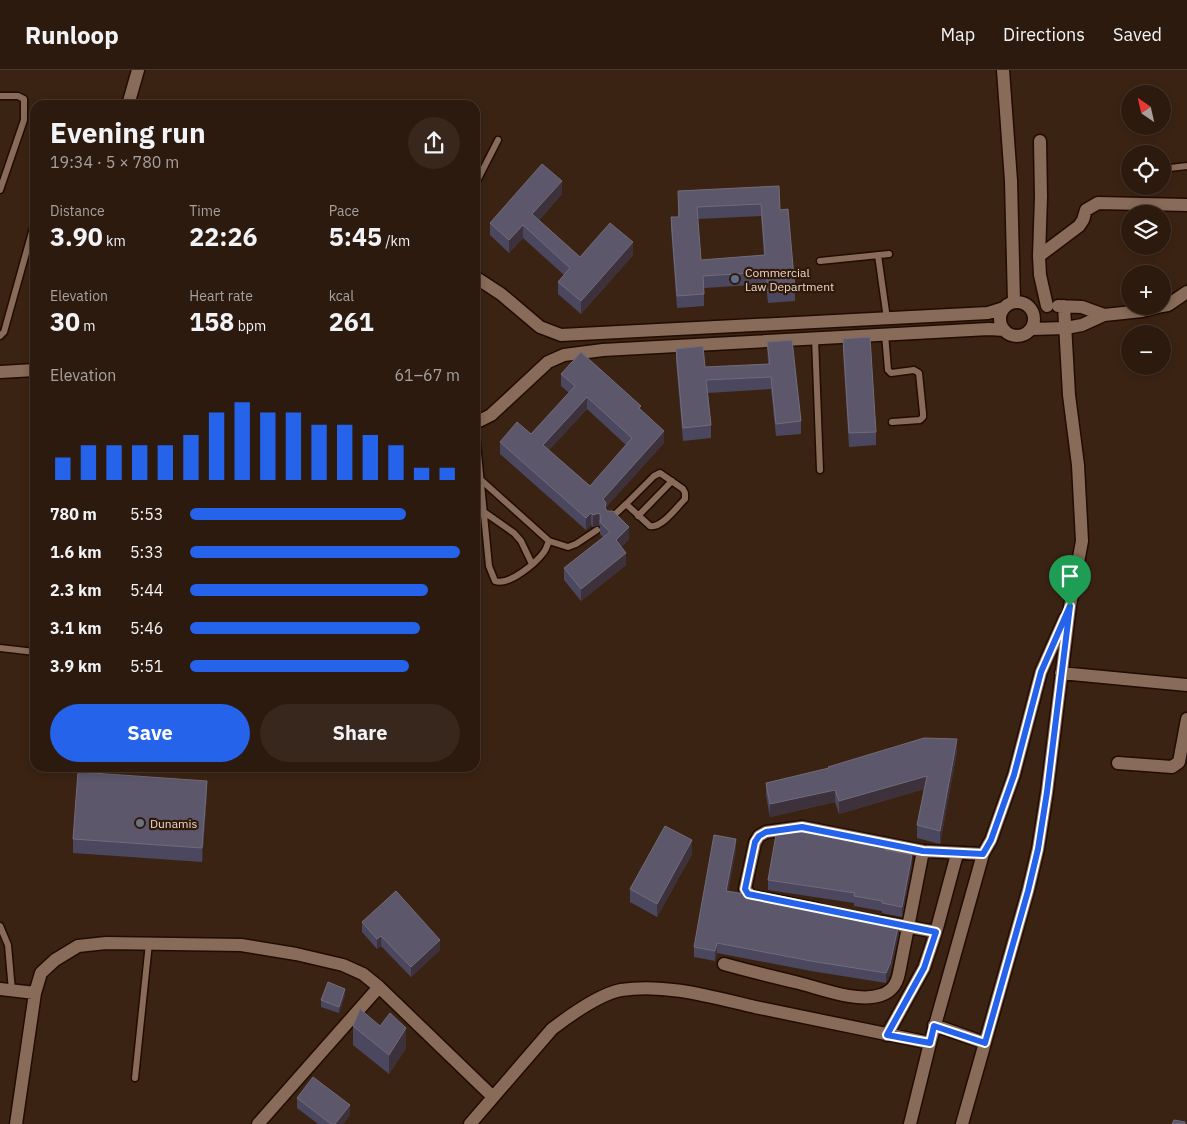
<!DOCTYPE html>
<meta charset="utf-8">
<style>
:root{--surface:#2c1a0e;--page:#38271c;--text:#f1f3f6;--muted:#a6a19e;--line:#48382e;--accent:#2563eb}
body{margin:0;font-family:"IBM Plex Sans",sans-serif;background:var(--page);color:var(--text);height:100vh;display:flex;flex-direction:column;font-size:19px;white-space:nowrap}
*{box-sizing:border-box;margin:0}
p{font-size:16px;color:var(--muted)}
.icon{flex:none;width:28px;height:28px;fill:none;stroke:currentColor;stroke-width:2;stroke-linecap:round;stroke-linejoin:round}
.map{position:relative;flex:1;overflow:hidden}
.sheet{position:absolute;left:30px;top:30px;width:450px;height:672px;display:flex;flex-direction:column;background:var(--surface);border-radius:15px;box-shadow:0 2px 8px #0003,0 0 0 1px var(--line)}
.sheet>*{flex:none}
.needle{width:32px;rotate:326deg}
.tools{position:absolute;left:1121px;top:15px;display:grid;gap:10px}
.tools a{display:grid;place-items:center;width:50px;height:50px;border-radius:50%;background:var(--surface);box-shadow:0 2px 8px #0003,0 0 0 1px var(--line);font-size:25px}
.pin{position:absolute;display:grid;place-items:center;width:42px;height:42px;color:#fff;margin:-51px -21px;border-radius:50% 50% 50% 0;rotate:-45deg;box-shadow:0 0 5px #0007}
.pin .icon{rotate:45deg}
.round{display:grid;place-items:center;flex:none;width:52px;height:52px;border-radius:26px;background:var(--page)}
.headline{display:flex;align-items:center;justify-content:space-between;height:85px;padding:0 20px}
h1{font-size:28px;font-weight:800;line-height:38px}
.stats{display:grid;grid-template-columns:repeat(3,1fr);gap:8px;height:85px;padding:5px 20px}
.stats div{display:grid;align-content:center}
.stats b{font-size:25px;font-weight:800}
.stats small{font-size:14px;font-weight:400}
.stats p{font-size:14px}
.chart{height:140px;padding:10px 20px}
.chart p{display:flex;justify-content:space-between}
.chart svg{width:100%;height:90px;margin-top:5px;stroke:var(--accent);stroke-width:6}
.cta{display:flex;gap:10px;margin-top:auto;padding:10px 20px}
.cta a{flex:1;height:58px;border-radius:30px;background:var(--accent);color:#fff;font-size:20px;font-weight:800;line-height:58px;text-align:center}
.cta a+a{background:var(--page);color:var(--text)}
ul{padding:0 20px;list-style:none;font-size:16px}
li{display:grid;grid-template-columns:80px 60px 1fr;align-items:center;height:38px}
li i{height:12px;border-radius:6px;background:var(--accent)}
header{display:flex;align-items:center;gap:30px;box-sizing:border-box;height:70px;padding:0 25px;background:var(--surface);border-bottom:1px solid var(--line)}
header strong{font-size:24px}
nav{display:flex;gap:28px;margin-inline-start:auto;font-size:18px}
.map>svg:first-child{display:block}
</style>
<header>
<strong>Runloop</strong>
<nav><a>Map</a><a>Directions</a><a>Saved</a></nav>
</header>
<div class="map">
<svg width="1187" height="1054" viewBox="0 0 1187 1054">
<rect width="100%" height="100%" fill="#3b2313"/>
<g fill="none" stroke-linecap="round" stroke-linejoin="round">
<defs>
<path id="service" d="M 0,26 L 18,26 L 24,29 L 24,50 L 0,120
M 68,35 L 68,34
M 1162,99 L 1187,96
M 475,115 L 498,70
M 878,185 L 887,249
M 820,191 L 889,184
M 885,264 L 888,300 L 891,303 L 914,300 L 919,303 L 923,343 L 923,347 L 920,350 L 892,352
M 0,266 L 4,262 L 35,151
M 815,268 L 820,400
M 475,353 L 489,496 L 495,511 C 509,516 536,493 544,482 C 547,478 547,475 549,471
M 480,409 L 549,471 L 568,477 L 576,474 L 597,460
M 484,442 L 514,463 L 521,471 L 532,494
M 638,446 L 672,411
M 610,449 L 626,434 L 650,456 C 661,459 677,437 685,429 L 685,423 L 683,419 L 660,403 L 654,406 L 626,434
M 0,578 L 35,582
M 0,856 L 8,875 L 12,921
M 135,1008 L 149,873"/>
<path id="minor" d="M 1003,0 L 1011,111 L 1014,232
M 128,35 L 138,0
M 1040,71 L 1041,127 L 1039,186 L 1040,205 L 1047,236
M 1039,186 L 1079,156 L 1083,150 L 1086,140 L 1098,133 L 1187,135
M 475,207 L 501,224 L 540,257 L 561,265 L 988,243 L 1004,238
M1000 249a17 17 0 1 1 34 0a17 17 0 1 1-34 0Z
M 1058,236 L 1082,237 L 1104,245
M 1162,236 L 1168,235 L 1187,222
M 1031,259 L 1066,258 L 1082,255 L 1104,245 L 1142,241 L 1162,236
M 0,302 L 35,300
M 475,353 L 491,345 L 548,292 L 564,285 L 603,280 L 989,259 L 1004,260
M 1061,603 L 1187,615
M 1118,693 L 1172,697 L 1179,692 L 1187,649
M 817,839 L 751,826 L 745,819 L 755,773 L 759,766 L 766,762 L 802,757 L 923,781 L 983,784
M 883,852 L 936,862
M 724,894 C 749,901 774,907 799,913 C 822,919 858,933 881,925 C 893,921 897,913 899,903 L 923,781
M 0,919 L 35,923
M 934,955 L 985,973
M 887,965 L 924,898 L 936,862 L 957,784
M 16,1054 L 35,923 L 41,903 L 55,890 L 78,876 L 106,873 L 241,875 L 296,884 L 343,895 L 363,904 L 379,917 L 493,1027
M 258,1054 L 379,917
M 470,1054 L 552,959 C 569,946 600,924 621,920 C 665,913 712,927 755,937 C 813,949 871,961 930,973
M 910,1054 L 930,973 L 983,784 L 991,770 L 1014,705 L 1041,602 L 1065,548
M 962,1054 L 1028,821 L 1038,779 L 1047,722 L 1070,536 L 1082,471 L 1078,395 L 1069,325 L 1064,236"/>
</defs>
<use href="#service" stroke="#220b00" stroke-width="9"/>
<use href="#minor" stroke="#220b00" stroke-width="15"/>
<use href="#service" stroke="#886b59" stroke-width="6"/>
<use href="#minor" stroke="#886b59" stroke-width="12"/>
</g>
<path fill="#4b475e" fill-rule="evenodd" d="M 779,116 L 780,140 L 795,219 L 795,231 L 768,233 L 766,214 L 704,218 L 704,236 L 677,238 L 671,159 L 671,147 L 678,147 L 678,121 ZM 761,146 L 764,185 L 701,190 L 698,149 Z
M 562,124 L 539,150 L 580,187 L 633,185 L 581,244 L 558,224 L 558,212 L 564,205 L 523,168 L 509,183 L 490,165 L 490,153 Z
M 843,269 L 876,362 L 876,375 L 849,377 L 843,282 Z
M 767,272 L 801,351 L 801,364 L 776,366 L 771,319 L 708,323 L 711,355 L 711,368 L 683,371 L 676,291 L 676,279 L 705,297 L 768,294 Z
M 561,304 L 641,340 L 664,373 L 606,437 L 607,441 L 629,469 L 621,477 L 626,495 L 581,531 L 564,510 L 564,498 L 603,467 L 600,464 L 600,457 L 599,455 L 593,457 L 591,455 L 586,460 L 500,384 L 500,372 L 531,364 L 569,323 L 561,316 ZM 587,339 L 626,375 L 590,416 L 549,380 Z
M 957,681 L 940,774 L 917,768 L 917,755 L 924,719 L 839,744 L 835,732 L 770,747 L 766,725 L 766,713 Z
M 207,724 L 202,792 L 73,783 L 73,769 Z
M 857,773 L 885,780 L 912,795 L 902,847 L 882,843 L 882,841 L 854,836 L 854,833 L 768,820 L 768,810 Z
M 736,779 L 728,821 L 785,833 L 899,863 L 890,904 L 886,913 L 811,901 L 717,883 L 715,891 L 694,887 L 694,877 Z
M 692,784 L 657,847 L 630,832 L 630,819 Z
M 362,852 L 440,880 L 411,907 L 381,876 L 377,879 L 362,862 Z
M 345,925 L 339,943 L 321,937 L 321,930 Z
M 353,956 L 406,978 L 389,1004 L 353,975 Z
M 297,1028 L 350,1045 L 343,1054 L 318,1054 L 297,1038 Z"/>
<path fill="#3d323b" d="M 562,111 L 562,124 L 532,157 L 532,144 Z
M 523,155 L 523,168 L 509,183 L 509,170 Z
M 633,172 L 633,185 L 581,244 L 581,231 Z
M 587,327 L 587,339 L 543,387 L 543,375 Z
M 664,361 L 664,373 L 606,437 L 606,445 L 603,429 Z
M 591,443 L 591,455 L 586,460 L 586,448 Z
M 599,443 L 599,455 L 593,457 L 593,445 Z
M 629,457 L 629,469 L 616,482 L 616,470 Z
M 626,483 L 626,495 L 581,531 L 581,519 Z
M 957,669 L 957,681 L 940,774 L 940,761 Z
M 927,706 L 927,718 L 839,744 L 839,731 Z
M 207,711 L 207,724 L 202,792 L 202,778 Z
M 835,720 L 835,732 L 770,747 L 770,734 Z
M 736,769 L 736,779 L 726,831 L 726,821 Z
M 692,770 L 692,784 L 657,847 L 657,834 Z
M 912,785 L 912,795 L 902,847 L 902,837 Z
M 899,853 L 899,863 L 890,904 L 886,913 L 886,903 Z
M 381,866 L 381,876 L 377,879 L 377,869 Z
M 440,870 L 440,880 L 411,907 L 411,897 Z
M 717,873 L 717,883 L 715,891 L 715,881 Z
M 345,919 L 345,925 L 339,943 L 339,937 Z
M 406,958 L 406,978 L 389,1004 L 389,985 Z
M 350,1035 L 350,1045 L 343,1054 L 335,1054 Z"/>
<path fill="#5c576b" stroke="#726b7a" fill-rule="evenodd" d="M 542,94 L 562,111 L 532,144 L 580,187 L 610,153 L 633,172 L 581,231 L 558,212 L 570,198 L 523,155 L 509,170 L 490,153 Z
M 779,116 L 780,140 L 788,139 L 795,219 L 768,221 L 766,202 L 703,206 L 704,224 L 677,226 L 671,147 L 679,147 L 678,121 ZM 761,134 L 765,185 L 701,190 L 697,137 Z
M 870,267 L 876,362 L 849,363 L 843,269 Z
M 792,270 L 801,351 L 776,354 L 771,307 L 706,310 L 711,355 L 683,358 L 676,279 L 703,276 L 705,297 L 770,294 L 767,272 Z
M 581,282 L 641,336 L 639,338 L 664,361 L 603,429 L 606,433 L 605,438 L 607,441 L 613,441 L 629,457 L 616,470 L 626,483 L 581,519 L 564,498 L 610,462 L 600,452 L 601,446 L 599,443 L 593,445 L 591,443 L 586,448 L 500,372 L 517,352 L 531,364 L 575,316 L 561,304 ZM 587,327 L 632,368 L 590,416 L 543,375 Z
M 924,668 L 957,669 L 940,761 L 917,755 L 927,706 L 839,731 L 835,720 L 770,734 L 766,713 L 829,698 L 828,697 Z
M 78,702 L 207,711 L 202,778 L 73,769 Z
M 665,756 L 692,770 L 657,834 L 630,819 Z
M 777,759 L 857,770 L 856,773 L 885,778 L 885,780 L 912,785 L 902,837 L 882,833 L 882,831 L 854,826 L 855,823 L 768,810 Z
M 714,765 L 736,769 L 726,821 L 765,827 L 765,826 L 785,830 L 785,833 L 899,853 L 890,894 L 886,903 L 811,891 L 717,873 L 715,881 L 694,877 Z
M 396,821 L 440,870 L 411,897 L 381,866 L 377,869 L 362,852 Z
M 328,912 L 345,919 L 339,937 L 321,930 Z
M 360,939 L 380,956 L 390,943 L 406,958 L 389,985 L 353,956 Z
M 313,1007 L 350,1035 L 335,1054 L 331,1054 L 297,1028 Z
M 1174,1050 L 1185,1052 L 1185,1054 L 1172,1054 Z"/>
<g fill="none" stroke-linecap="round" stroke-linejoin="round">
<defs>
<path id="route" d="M 1070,536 L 1047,722 L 1038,779 L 1028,821 L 985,973 L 934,956 L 930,973 L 887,965 L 924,898 L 936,862 L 748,824 L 745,819 L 755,772 L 759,766 L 766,762 L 802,757 L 923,781 L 983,784 L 991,770 L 1014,705 L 1041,602 Z"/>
</defs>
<use href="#route" stroke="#fff" stroke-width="10"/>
<use href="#route" stroke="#2563eb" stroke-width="6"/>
</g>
<circle fill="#5c6f8a" stroke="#311909" stroke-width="2" cx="735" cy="209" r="5"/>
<circle fill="#6b7280" stroke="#311909" stroke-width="2" cx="140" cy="753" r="5"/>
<g text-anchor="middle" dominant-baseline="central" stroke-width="4.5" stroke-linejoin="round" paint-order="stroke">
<g font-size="12" fill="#ead9cf" stroke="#311909" text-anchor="start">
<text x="745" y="202">Commercial<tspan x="745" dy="14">Law Department</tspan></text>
<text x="150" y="753">Dunamis</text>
</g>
</g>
</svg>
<div class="tools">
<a><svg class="needle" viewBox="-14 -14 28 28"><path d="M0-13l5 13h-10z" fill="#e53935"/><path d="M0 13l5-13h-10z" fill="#a6a19e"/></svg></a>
<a><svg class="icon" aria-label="locate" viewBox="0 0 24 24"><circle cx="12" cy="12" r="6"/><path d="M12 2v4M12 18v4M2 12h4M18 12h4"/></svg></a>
<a><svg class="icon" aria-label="layers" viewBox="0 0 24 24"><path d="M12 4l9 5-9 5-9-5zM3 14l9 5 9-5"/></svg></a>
<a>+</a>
<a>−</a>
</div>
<div class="pin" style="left:1070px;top:536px;background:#1e9e55"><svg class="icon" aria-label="arrive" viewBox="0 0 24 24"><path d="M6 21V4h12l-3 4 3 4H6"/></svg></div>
<section class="sheet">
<div class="headline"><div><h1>Evening run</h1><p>19:34 · 5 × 780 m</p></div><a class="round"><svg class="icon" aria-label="share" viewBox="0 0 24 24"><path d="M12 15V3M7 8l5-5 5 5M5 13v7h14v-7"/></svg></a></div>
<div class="stats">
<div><p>Distance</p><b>3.90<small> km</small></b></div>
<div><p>Time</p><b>22:26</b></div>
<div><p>Pace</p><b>5:45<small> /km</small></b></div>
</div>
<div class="stats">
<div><p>Elevation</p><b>30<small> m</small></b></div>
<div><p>Heart rate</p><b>158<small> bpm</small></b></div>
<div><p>kcal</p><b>261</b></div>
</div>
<div class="chart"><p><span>Elevation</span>61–67 m</p>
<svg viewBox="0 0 160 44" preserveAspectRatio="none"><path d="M5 44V33M15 44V27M25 44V27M35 44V27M45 44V27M55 44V22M65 44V11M75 44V6M85 44V11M95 44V11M105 44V17M115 44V17M125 44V22M135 44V27M145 44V38M155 44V38"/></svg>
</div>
<ul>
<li><b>780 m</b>5:53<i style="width:80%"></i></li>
<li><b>1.6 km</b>5:33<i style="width:100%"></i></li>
<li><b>2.3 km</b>5:44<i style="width:88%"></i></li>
<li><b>3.1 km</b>5:46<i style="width:85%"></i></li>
<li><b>3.9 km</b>5:51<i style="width:81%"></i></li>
</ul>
<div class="cta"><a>Save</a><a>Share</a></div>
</section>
</div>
